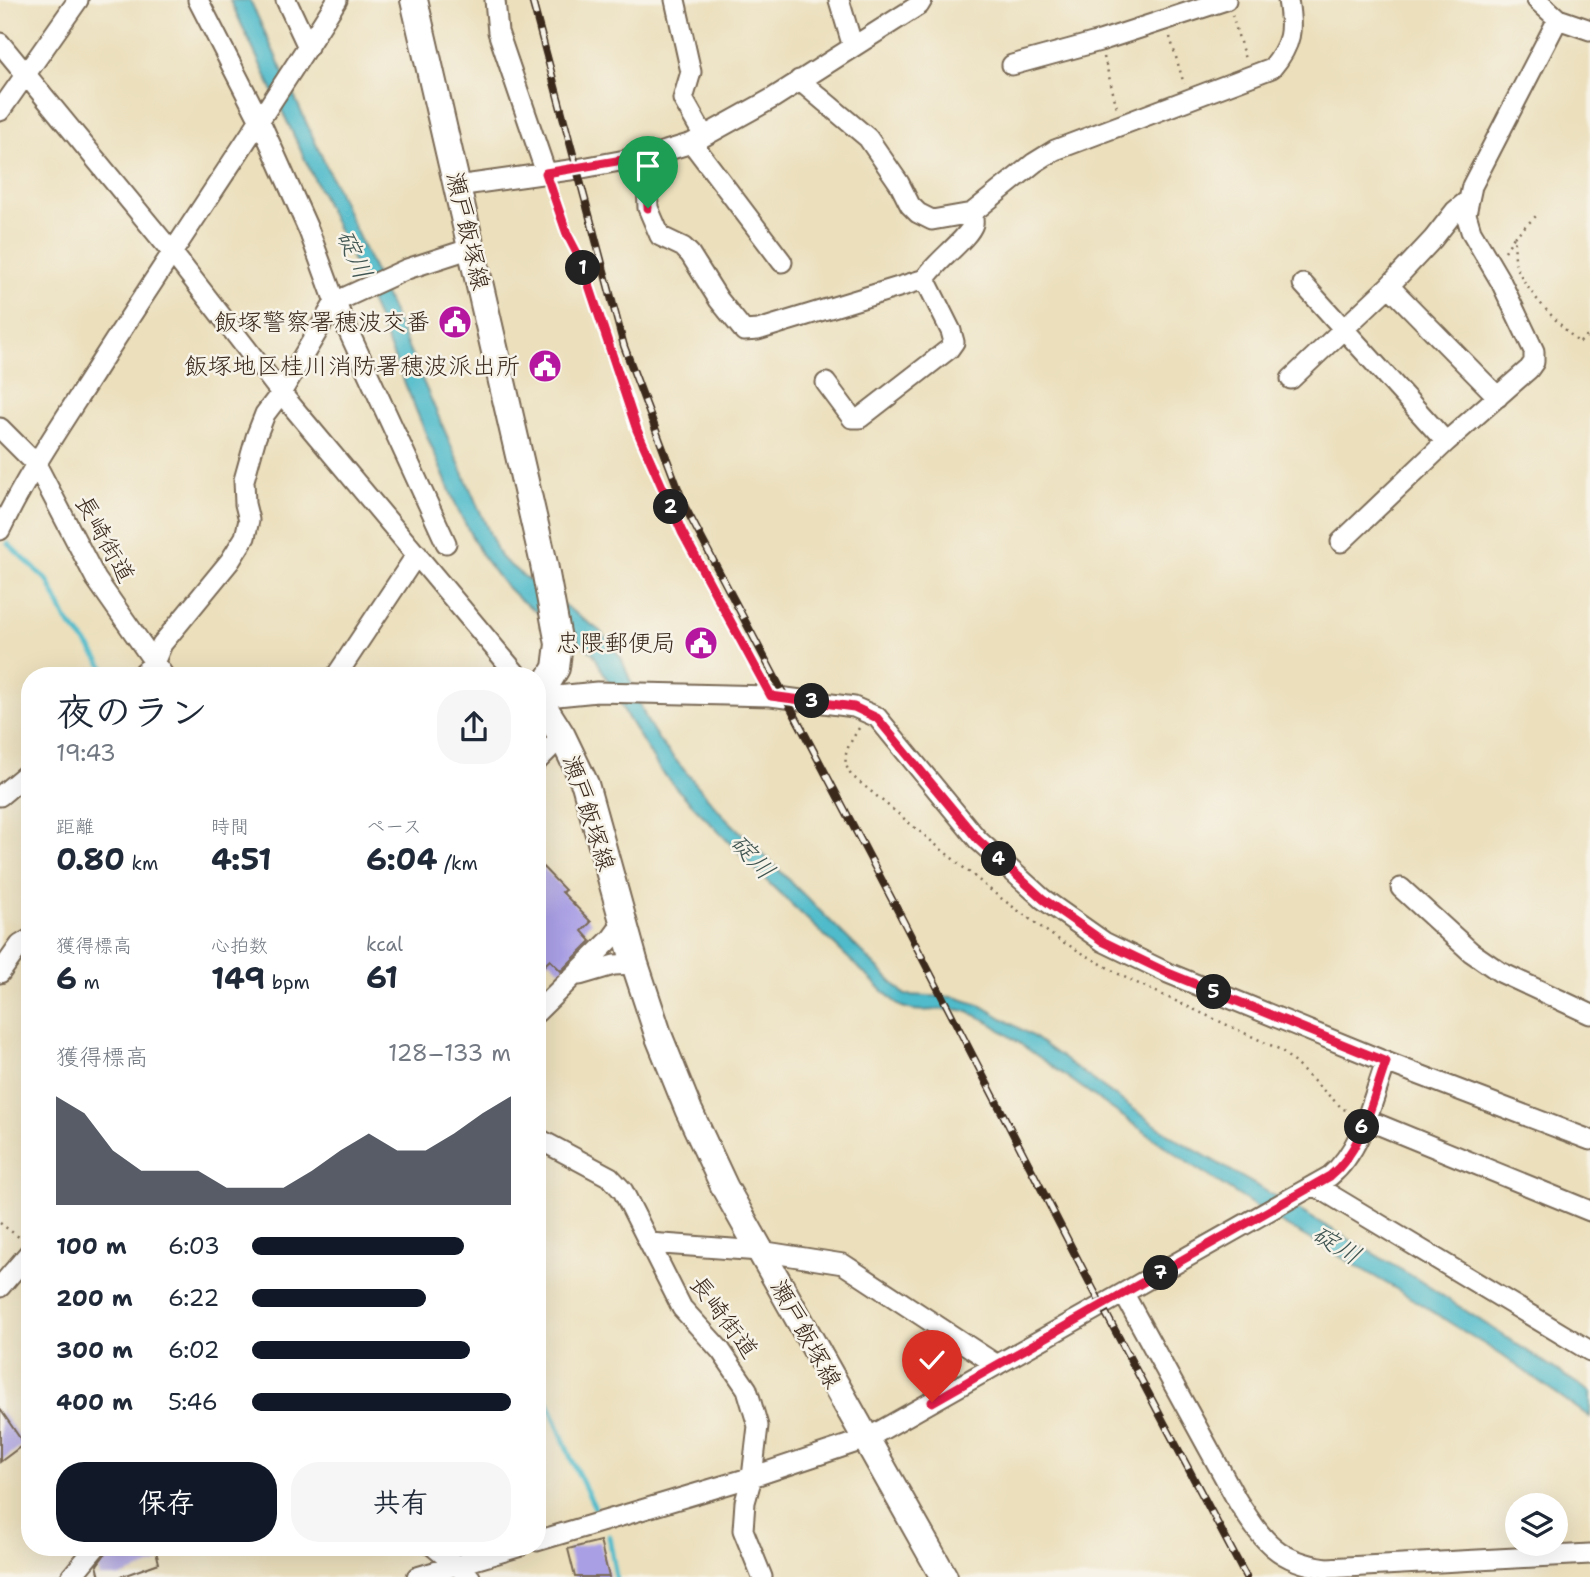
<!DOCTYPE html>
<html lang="ja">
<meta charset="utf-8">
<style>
:root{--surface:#fff;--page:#f6f6f7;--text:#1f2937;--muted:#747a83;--accent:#111827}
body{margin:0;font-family:"Shantell Sans","Klee One",sans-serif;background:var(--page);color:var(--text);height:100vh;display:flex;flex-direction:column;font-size:26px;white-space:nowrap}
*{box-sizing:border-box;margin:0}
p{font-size:23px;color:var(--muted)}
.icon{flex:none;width:38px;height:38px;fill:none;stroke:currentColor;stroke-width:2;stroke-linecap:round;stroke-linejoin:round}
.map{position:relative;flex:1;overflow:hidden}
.side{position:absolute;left:21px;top:667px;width:525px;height:889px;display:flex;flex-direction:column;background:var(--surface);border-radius:28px;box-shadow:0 7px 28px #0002}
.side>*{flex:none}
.fabs{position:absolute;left:1505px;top:1493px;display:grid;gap:14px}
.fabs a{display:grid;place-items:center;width:63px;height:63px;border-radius:50%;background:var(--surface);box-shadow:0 7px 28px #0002;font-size:35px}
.pin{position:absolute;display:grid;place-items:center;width:60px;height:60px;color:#fff;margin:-72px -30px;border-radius:50% 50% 50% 0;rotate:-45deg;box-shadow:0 0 7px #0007}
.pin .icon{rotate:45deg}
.km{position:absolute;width:35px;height:35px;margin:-18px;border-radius:50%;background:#222;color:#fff;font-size:19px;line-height:35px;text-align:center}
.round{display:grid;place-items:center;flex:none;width:74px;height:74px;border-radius:28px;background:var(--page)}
.overview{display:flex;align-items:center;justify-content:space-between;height:119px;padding:0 35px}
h1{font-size:38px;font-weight:700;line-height:52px}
.metrics{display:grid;grid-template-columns:repeat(3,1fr);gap:10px;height:119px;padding:7px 35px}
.metrics div{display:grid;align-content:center}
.metrics b{font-size:30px;font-weight:700}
.metrics small{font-size:19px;font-weight:400}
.metrics p{font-size:19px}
.chart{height:196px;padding:14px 35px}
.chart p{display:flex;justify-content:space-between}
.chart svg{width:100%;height:126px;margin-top:7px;fill:var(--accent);opacity:.7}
.cta{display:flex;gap:14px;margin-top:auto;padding:14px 35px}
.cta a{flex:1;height:80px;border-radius:28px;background:var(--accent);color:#fff;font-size:28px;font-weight:700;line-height:80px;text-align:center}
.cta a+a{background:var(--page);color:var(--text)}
ul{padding:0 35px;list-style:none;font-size:23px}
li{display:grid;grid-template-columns:112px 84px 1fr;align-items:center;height:52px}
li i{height:18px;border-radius:9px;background:var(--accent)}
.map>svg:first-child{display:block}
</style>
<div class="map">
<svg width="1590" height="1577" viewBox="0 0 1590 1577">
<rect width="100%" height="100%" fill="#f7f3e8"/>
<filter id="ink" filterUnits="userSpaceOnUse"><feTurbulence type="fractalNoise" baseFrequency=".0143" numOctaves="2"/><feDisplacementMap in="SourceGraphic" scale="14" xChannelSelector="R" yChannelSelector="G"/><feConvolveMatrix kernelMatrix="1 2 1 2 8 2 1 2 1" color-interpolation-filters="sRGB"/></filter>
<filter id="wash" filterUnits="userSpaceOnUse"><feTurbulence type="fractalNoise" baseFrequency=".00686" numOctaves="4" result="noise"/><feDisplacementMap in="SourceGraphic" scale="28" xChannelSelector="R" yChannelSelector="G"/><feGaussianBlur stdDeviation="1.57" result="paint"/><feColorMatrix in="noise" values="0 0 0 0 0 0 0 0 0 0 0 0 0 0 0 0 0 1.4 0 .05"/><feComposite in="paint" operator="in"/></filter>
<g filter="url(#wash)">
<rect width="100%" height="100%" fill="#ebdfbc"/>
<path fill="#4fbbcb" stroke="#457274" stroke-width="2" d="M 230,0 L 250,0 L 383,290 L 500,557 L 523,576 L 600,631 L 621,658 L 647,721 L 660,742 L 721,813 L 905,995 L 955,997 L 982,1006 L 1032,1036 L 1171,1136 L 1417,1279 L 1590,1392 L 1590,1417 L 1503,1356 L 1398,1290 L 1280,1222 L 1190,1164 L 988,1021 C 979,1017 970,1012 961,1010 C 936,1006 923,1017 898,1005 L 769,883 L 678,790 L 660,770 L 628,718 L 593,653 L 519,599 L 502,582 L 481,554 L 458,510 L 359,274 Z"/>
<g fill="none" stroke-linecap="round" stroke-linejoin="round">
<path stroke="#4fbbcb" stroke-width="5" d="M 8,544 L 48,581 L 67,621 L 88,645 L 110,676
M 537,1380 L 540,1382 L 572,1461 L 595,1508
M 609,1536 L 616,1577"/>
</g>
<g id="blocks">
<path fill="#a99fe5" d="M 537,861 L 565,890 L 562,892 L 591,922 L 582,931 L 591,941 L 561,971 L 550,960 L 537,972 Z
M 0,1409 L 24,1444 L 0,1462 Z
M 600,1541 L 609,1577 L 575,1577 L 568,1549 Z
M 119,1547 L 155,1547 L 159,1563 L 120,1577 L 100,1577 L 97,1565 L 108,1550 Z"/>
</g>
</g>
<g filter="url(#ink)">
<use href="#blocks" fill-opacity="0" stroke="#796955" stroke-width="2"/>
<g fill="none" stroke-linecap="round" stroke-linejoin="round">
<defs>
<path id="minor" d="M 198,0 L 260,121 L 309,231 L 335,302 L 446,543
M 286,0 L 308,47
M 495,0 L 498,32 L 546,173
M 675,0 L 691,72 L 683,99 L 704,136
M 839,0 L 853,47
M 1537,0 L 1558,19 L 1590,30
M 0,43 L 171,251 L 281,393 L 518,676
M 1012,65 L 1100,41 L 1226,0
M 799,80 L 868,138 L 899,183 L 910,205 L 918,213 L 932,220 L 972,213 L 1034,163 L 1055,150 L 1272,68 C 1292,44 1293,30 1288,0
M 0,111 L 78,0
M 692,143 L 782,262
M 646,156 L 648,208 L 660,236 L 683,247 L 690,254 L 719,300 L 744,331 L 758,330 L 925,279
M 457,186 L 577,169 L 652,155 L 692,143 L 773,98 L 919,5 L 922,0
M 1303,284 L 1446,442
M 1389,286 L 1433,239 L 1455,211 L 1467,201
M 1291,379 L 1389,286 L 1498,397
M 826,383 L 852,418 L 860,418 L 949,349 L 954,342 L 951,331 L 925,279 C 934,263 969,238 973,224 C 974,220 972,216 972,213
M 0,428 L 36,464 L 96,579 L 164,676
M 0,530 C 28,472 65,419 99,365 C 177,243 260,123 337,0
M 1341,542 L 1446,442 L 1529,369 L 1534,362 L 1534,351 L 1501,282 L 1471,231 L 1466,214 L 1472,186 L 1558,19
M 140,676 L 154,663 L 162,644 L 230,561 L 245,537 L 249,520 L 245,504 L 244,480 L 256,437 L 265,414 L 281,393 L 335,302 L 407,269 L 472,248
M 336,676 L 417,554
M 537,698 L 597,692 L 771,696 L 854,707 L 877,717 L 978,840 L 1043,899 L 1104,942 L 1168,973 L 1386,1062 L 1590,1140
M 537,761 L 562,736
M 0,796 L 30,771
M 1401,888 L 1471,952 L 1500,972 L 1590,1014
M 0,973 L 20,945 L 30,939
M 580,975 L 614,965 L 635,964
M 537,1012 L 611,939 L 619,928 L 622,918
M 1365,1119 L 1590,1211
M 537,1138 L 610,1177 L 623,1191 L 682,1308 L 721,1351 L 747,1389 L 758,1426 L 752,1477 L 745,1502 L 743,1530 L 762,1577
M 1314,1185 L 1590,1351
M 649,1243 L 760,1251 L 843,1264 L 997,1365
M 0,1287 L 30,1252
M 1124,1294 L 1238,1502 C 1263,1541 1278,1562 1327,1568 L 1590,1554
M 537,1541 L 752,1477 L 866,1439 L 1330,1176 C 1362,1150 1372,1100 1386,1062
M 434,1547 L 470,1577
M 71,1577 L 96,1547
M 417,1577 L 518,1547"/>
<path id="major" d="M 414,0 L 544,564 L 559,644 L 556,668 L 538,698 L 562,736 L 585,784 L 635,964 L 659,1037 L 689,1111 L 725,1188 L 944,1577"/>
</defs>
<use href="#minor" stroke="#796955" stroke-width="23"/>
<use href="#major" stroke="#796955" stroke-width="30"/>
<path stroke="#796955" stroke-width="2.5" stroke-dasharray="2 5" stroke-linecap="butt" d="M 1232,15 L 1245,59
M 1170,37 L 1184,84
M 1104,57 L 1117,108
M 552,190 L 567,234 L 581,261 L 637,430 L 682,532 L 761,678
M 1514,237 L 1536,216
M 1505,251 L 1514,237 C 1515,245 1514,257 1516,265 C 1526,293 1558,322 1579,343 L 1590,334
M 859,728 C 849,745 839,757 851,775 L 998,896 L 1056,938 L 1124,977 L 1281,1050 L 1343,1109 L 1349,1111
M 0,1223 L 20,1238"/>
<use href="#minor" stroke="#fff" stroke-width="19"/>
<use href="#major" stroke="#fff" stroke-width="26"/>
<defs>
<path id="rail" d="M 532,0 L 624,346 L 685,507 L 897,909 L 1093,1289 L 1246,1577"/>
</defs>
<use href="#rail" stroke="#3b2a1e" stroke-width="8"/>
<use href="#rail" stroke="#f7f3e8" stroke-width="5" stroke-dasharray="16" stroke-linecap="butt"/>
</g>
</g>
<g fill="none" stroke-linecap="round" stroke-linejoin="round" filter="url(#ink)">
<defs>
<path id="route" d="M 648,208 L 646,156 L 546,173 L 567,234 L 581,261 L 637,430 L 682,532 L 771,696 L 854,707 L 877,718 L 978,840 L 1043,899 L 1104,942 L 1168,973 L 1386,1062 C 1372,1100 1363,1150 1330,1176 L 932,1402"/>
</defs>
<use href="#route" stroke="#fff" stroke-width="14"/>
<use href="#route" stroke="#e11d48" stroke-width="9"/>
</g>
<defs>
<symbol id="civic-disc" viewBox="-11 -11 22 22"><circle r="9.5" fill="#b5179e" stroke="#f7f3e8"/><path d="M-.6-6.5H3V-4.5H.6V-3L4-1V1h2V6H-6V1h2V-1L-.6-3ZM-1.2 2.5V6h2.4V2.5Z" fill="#fff"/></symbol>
</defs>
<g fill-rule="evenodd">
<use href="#civic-disc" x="436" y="303" width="38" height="38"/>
<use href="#civic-disc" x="526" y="347" width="38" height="38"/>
<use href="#civic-disc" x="682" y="624" width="38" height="38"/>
</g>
<g text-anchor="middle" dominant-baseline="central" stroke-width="5" stroke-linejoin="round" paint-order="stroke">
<g font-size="24" fill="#3b2a1e" stroke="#f7f3e8">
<text transform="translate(468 231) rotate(77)">瀬戸飯塚線</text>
<text transform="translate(105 539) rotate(61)">長崎街道</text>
<text transform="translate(589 813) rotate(72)">瀬戸飯塚線</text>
<text transform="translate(724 1317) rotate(53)">長崎街道</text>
<text transform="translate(806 1334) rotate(61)">瀬戸飯塚線</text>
</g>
<g font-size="24" fill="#3b2a1e" stroke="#f7f3e8" text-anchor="end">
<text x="430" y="322">飯塚警察署穂波交番</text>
<text x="520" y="366">飯塚地区桂川消防署穂波派出所</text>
<text x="676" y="643">忠隈郵便局</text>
</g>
<g font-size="26" font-style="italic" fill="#415652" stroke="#f7f3e8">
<text transform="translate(355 254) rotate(66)">碇川</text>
<text transform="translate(753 856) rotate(47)">碇川</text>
<text transform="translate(1337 1244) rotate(31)">碇川</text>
</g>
</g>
</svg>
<div class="fabs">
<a><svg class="icon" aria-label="layers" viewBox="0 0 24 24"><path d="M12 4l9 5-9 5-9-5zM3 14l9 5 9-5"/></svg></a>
</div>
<div class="pin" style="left:648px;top:208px;background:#1e9e55"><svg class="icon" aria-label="arrive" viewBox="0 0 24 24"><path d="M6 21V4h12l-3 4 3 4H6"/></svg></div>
<div class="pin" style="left:932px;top:1402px;background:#d93025"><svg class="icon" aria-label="check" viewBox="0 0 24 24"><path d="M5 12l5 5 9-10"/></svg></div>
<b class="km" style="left:583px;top:268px">1</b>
<b class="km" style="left:671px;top:507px">2</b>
<b class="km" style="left:812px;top:701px">3</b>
<b class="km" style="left:999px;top:859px">4</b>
<b class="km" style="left:1214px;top:992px">5</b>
<b class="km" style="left:1362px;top:1127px">6</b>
<b class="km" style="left:1161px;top:1273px">7</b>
<section class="side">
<div class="overview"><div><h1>夜のラン</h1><p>19:43</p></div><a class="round"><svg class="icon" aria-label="share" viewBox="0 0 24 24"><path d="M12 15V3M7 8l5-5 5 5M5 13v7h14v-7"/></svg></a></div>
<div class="metrics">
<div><p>距離</p><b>0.80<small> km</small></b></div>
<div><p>時間</p><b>4:51</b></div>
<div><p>ペース</p><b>6:04<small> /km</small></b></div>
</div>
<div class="metrics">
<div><p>獲得標高</p><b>6<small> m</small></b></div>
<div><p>心拍数</p><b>149<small> bpm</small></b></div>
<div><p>kcal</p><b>61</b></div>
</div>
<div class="chart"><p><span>獲得標高</span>128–133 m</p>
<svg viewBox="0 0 160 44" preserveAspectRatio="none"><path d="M0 44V6L10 12L20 25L30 32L40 32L50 32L60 38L70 38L80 38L90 32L100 25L110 19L120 25L130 25L140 19L150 12L160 6V44z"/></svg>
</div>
<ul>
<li><b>100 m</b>6:03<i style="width:82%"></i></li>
<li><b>200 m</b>6:22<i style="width:67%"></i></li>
<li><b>300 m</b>6:02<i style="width:84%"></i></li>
<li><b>400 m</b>5:46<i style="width:100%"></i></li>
</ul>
<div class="cta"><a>保存</a><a>共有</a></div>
</section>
</div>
